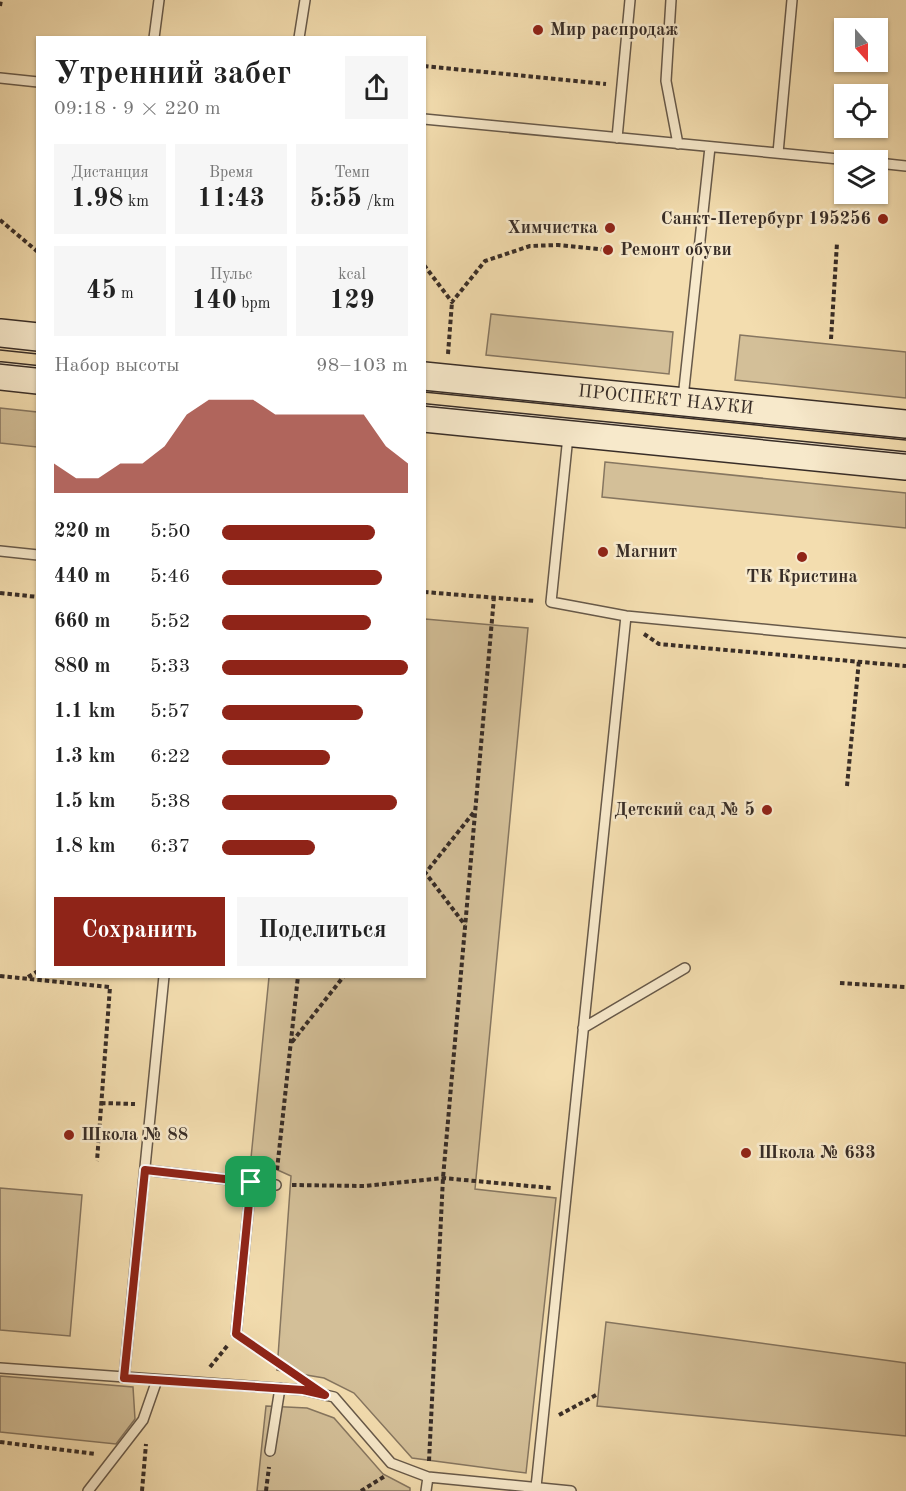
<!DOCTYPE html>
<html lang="ru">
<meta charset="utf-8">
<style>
:root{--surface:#fff;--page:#f6f6f6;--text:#222;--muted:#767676;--accent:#8f2418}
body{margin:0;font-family:"Old Standard TT",serif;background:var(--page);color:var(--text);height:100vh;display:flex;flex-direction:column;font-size:22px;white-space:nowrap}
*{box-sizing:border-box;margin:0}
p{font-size:20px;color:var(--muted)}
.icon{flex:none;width:33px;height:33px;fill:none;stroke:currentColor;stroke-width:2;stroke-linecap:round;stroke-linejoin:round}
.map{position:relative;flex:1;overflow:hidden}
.details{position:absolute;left:36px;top:36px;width:390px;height:942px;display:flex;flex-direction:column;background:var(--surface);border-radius:0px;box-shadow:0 2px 4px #0004}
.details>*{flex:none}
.needle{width:39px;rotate:159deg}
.tools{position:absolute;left:834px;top:18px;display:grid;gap:12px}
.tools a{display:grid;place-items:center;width:54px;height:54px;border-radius:0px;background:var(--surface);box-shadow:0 2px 4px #0004;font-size:30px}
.pin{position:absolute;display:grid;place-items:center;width:51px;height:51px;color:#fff;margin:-26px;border-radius:12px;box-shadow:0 3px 9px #0006}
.round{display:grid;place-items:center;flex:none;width:63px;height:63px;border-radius:0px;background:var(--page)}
.headline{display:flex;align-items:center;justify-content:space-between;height:102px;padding:0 18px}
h1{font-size:33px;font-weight:700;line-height:45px}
.figures{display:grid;grid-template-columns:repeat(3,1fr);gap:9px;height:102px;padding:6px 18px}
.figures div{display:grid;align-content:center;border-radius:0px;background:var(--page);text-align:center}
.figures b{font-size:26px;font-weight:700}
.figures small{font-size:16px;font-weight:400}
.figures p{font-size:16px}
.chart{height:168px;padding:12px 18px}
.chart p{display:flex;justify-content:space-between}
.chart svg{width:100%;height:108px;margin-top:6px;fill:var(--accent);opacity:.7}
.primary-button{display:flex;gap:12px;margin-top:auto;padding:12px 18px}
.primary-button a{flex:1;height:69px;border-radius:0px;background:var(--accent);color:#fff;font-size:24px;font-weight:700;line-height:69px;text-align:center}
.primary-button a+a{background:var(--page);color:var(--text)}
ul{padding:0 18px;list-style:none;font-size:20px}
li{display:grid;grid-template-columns:96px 72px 1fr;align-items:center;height:45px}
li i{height:15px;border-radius:8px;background:var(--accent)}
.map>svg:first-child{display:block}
</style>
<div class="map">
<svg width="906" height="1491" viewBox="0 0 906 1491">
<rect width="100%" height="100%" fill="#f3ddaf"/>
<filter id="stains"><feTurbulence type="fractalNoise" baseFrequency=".00333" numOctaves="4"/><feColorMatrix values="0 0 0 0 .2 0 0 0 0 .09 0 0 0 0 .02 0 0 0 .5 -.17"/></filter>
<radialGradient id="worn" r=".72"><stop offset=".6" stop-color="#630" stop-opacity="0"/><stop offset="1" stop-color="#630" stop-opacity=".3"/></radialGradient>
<path fill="#d3bf98" stroke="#867660" stroke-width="1.5" d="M 491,314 L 673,332 L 669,374 L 486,355 Z
M 740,335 L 906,352 L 906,398 L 735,380 Z
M 0,408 L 37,412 L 37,447 L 0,443 Z
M 605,462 L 906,493 L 906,528 L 602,497 Z
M 425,619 L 528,628 L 475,1189 L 556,1198 L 526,1473 L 412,1458 L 354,1393 L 324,1378 L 277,1370 L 291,1176 L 251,1158 L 269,977 L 424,976 Z
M 0,1188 L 82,1195 L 70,1336 L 0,1330 Z
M 606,1322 L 906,1363 L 906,1436 L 597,1406 Z
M 0,1376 L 133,1387 L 135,1419 L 116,1444 L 0,1432 Z
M 266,1406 L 307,1408 L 334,1418 L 383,1474 L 410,1488 L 410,1491 L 257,1491 Z"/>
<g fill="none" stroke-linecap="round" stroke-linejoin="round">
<defs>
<path id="lane" d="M 671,0 L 666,81 L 678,144
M 154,38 L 159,0
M 299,38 L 305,0
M 0,78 L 38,82
M 424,119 L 849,160
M 617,138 L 630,0
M 778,153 L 792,0
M 878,163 L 906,166
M 683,398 L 710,147
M 568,436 L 551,602 L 626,616 L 906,643
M 0,551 L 38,555
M 583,1028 L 685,968
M 145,1170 L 276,1185
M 236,1334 L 251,1182
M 0,1368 L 303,1390 L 334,1397 L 391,1463 L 428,1477 L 571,1491
M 124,1378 L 164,976
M 270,1451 L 280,1388
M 536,1487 L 626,616
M 88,1491 L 143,1420 L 157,1380
M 426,1491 L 428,1477"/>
<g id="secondary">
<path d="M 0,333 L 38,337"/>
<path d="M 0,376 L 38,380"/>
<path id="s1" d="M 424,376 L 906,424"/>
<path d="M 424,418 L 906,466"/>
</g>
</defs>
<use href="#lane" stroke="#675949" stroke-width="12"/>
<use href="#secondary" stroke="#382d27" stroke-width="30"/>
<path stroke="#382d27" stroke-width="4" stroke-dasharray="4.5 3" stroke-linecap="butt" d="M 0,6 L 1,0
M 424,66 L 606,84
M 0,220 L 38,252
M 424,265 L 452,302 L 485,261 L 530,246 L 558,245 L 608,250
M 831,339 L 837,243
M 448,354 L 452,302
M 424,592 L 535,601
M 0,593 L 38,597
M 644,634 L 659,644 L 906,666
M 847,786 L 859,660
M 424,871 L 465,925
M 424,875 L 474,812
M 0,976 L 110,987 L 97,1161
M 28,977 L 38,971
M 840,983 L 906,987
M 292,1042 L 344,976
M 101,1103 L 135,1104
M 277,1170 L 298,976
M 292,1185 L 364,1186 L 443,1178 L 551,1188
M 249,1343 L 292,1373
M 210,1367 L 228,1345
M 559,1415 L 598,1394
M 0,1442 L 96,1454
M 429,1461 L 443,1178 L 494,597
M 142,1491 L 146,1444
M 266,1491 L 269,1467
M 361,1491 L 385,1476"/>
<use href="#lane" stroke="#f7e9cb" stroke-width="9"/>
<use href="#secondary" stroke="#f7e9cb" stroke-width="27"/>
<path stroke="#382d27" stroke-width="1.5" d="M 0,350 L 38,354
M 0,364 L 38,368
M 424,392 L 906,440
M 424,406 L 906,454"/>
</g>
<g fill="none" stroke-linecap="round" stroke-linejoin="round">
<defs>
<path id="route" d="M 145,1170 L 251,1182 L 236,1334 L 325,1395 L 303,1390 L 124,1378 Z"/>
</defs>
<use href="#route" stroke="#fff" stroke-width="12"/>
<use href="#route" stroke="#8f2418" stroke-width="8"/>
</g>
<g fill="#8f2418" stroke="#f7e9cb" stroke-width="2">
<circle cx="538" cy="30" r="6"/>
<circle cx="883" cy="219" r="6"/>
<circle cx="610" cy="228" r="6"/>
<circle cx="608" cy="250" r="6"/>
<circle cx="603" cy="552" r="6"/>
<circle cx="802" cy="557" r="6"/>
<circle cx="767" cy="810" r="6"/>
<circle cx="69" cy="1135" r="6"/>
<circle cx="746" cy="1153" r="6"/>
</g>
<g text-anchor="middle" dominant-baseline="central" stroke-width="5" stroke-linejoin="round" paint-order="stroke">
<g font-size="18" font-weight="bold" fill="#382d27" stroke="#f7e9cb" text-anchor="start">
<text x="550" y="30">Мир распродаж</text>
<text x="871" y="219" text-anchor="end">Санкт-Петербург 195256</text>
<text x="598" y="228" text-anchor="end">Химчистка</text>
<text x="620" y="250">Ремонт обуви</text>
<text x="615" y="552">Магнит</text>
<text x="802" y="577" text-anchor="middle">ТК Кристина</text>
<text x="755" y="810" text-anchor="end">Детский сад № 5</text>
<text x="81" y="1135">Школа № 88</text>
<text x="758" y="1153">Школа № 633</text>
</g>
<g font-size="18" fill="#382d27" stroke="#f7e9cb">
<text stroke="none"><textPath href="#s1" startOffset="243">ПРОСПЕКТ НАУКИ</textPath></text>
</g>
</g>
<rect width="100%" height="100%" filter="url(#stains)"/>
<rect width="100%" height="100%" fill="url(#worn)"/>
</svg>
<div class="tools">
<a><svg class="needle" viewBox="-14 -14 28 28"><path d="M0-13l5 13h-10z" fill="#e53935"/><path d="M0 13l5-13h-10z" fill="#767676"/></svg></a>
<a><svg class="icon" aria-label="locate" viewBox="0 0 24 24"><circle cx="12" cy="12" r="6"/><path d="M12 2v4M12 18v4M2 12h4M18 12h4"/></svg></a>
<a><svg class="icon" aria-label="layers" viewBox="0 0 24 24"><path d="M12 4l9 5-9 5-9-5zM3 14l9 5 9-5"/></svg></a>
</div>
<div class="pin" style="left:251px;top:1182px;background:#1e9e55"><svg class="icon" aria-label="arrive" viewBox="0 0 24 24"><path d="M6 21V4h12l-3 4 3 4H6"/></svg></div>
<section class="details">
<div class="headline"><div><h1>Утренний забег</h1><p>09:18 · 9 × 220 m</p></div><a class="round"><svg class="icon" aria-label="share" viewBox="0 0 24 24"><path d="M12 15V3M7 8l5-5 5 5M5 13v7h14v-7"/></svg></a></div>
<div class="figures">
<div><p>Дистанция</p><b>1.98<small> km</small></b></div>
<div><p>Время</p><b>11:43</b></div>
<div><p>Темп</p><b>5:55<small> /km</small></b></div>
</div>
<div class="figures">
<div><b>45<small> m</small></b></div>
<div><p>Пульс</p><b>140<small> bpm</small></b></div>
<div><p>kcal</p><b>129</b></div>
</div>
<div class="chart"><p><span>Набор высоты</span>98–103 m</p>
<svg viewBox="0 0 160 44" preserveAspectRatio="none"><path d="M0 44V32L10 38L20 38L30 32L40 32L50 25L60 12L70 6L80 6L90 6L100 12L110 12L120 12L130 12L140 12L150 25L160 32V44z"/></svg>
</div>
<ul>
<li><b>220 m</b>5:50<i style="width:82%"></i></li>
<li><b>440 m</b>5:46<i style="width:86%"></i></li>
<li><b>660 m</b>5:52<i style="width:80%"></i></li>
<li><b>880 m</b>5:33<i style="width:100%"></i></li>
<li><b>1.1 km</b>5:57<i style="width:76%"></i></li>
<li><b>1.3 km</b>6:22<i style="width:58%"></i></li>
<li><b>1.5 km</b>5:38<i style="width:94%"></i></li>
<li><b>1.8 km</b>6:37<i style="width:50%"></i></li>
</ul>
<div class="primary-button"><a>Сохранить</a><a>Поделиться</a></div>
</section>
</div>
